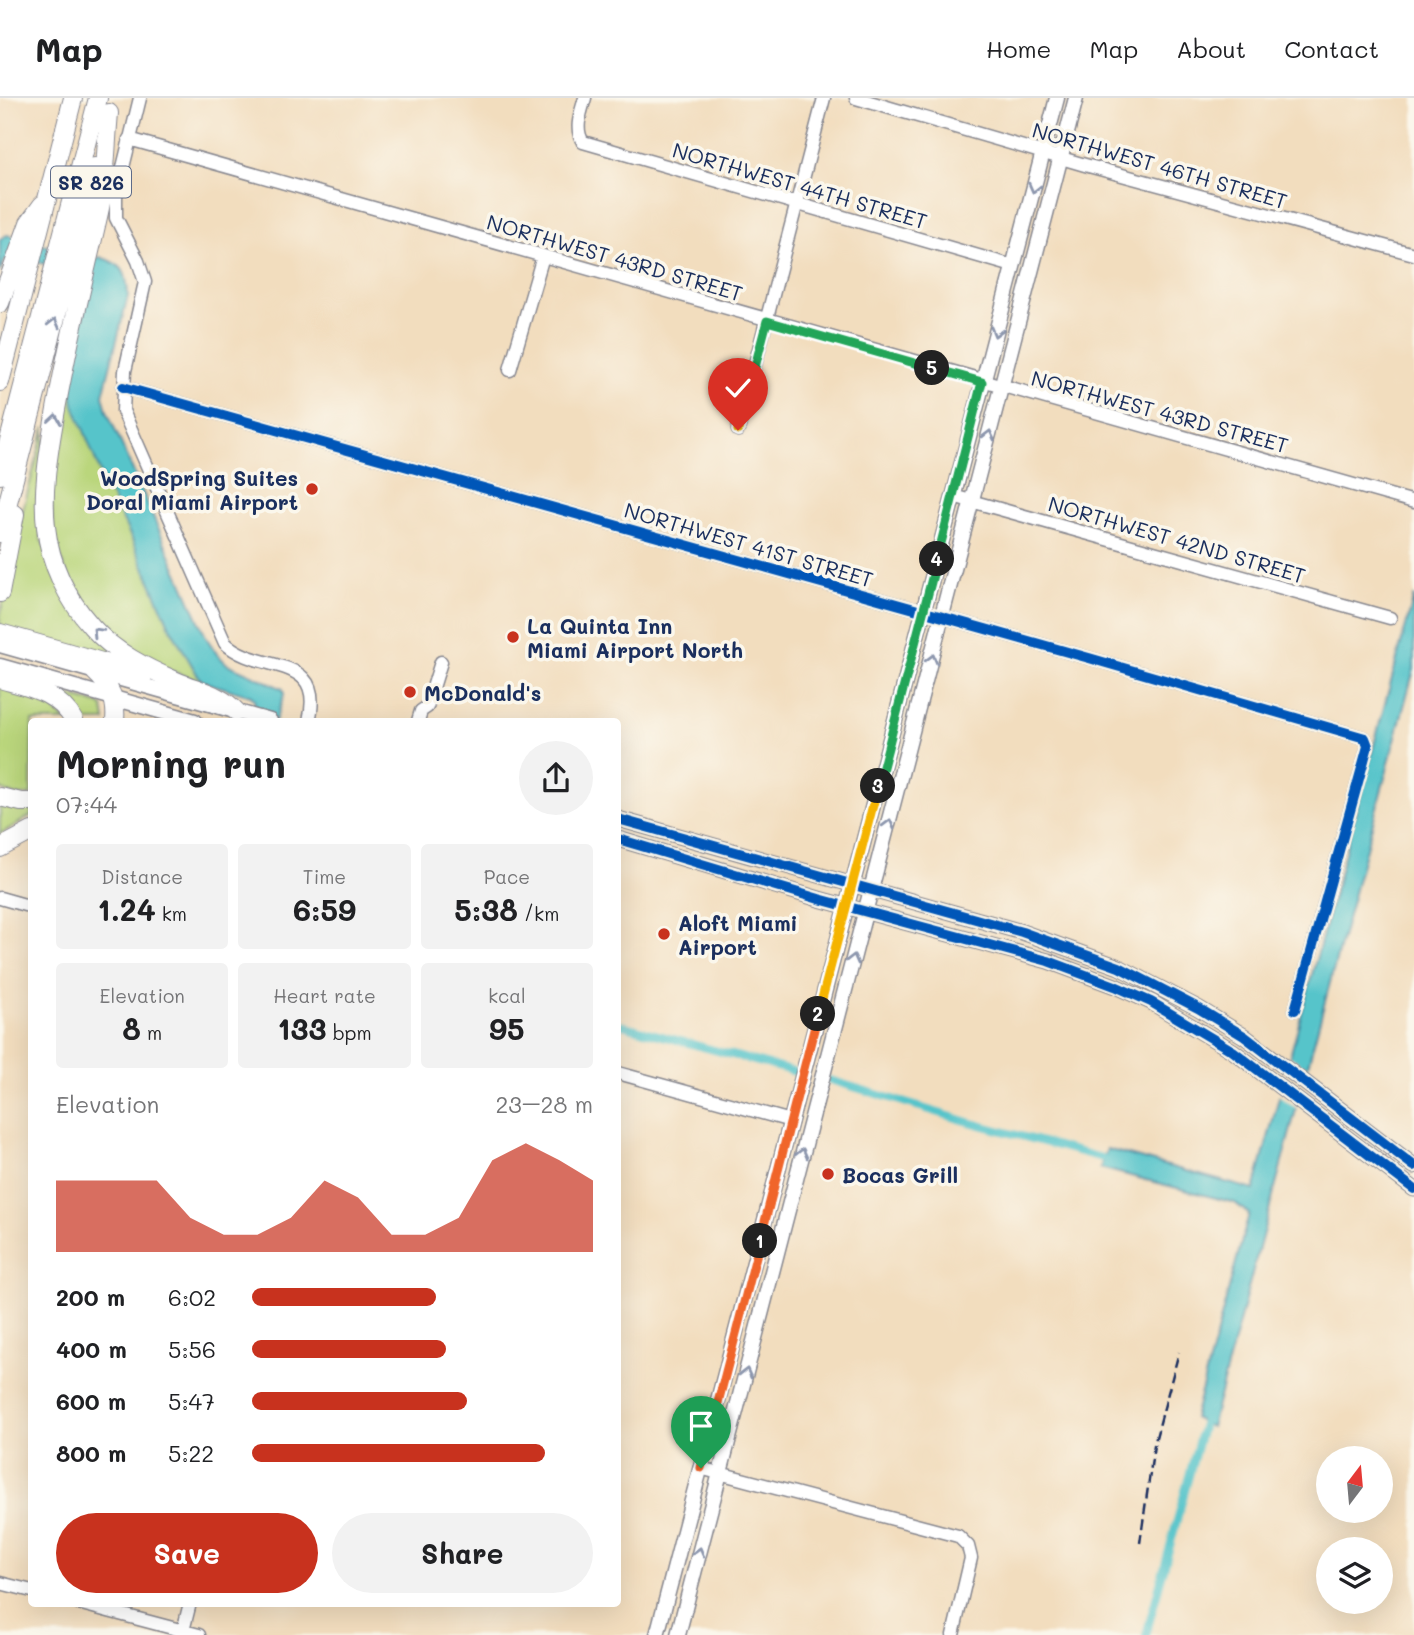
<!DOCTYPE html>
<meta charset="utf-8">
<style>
:root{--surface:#fff;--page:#f2f2f2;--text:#202124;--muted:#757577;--line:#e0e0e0;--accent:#c8321e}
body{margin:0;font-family:Mali,sans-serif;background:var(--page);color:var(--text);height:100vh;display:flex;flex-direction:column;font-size:26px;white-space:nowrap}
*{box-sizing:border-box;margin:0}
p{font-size:23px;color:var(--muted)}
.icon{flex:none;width:38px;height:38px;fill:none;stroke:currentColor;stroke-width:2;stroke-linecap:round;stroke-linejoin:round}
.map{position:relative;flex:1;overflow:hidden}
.sheet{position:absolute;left:28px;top:620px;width:593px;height:889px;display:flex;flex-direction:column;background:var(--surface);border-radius:7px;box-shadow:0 7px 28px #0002}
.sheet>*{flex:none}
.needle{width:46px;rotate:16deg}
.fabs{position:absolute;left:1316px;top:1348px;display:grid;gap:14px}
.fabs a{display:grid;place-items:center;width:77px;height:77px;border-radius:50%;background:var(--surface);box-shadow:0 7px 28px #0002;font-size:35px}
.pin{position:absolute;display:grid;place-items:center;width:60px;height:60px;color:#fff;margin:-72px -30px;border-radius:50% 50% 50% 0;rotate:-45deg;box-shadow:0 0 7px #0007}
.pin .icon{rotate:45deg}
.km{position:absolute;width:35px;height:35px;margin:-18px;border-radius:50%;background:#222;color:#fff;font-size:19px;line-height:35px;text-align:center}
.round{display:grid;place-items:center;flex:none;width:74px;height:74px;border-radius:37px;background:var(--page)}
.summary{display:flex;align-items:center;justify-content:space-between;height:119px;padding:0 28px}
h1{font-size:38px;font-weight:800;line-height:52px}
.metrics{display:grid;grid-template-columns:repeat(3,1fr);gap:10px;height:119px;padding:7px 28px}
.metrics div{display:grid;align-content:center;border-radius:7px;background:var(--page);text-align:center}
.metrics b{font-size:30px;font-weight:800}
.metrics small{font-size:19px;font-weight:400}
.metrics p{font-size:19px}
.chart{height:196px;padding:14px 28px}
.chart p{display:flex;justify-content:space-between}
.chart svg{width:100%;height:126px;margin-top:7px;fill:var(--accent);opacity:.7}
.button{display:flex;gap:14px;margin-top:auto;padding:14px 28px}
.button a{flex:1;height:80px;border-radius:42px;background:var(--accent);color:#fff;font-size:28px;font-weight:800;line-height:80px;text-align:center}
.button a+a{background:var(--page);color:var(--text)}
ul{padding:0 28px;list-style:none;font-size:23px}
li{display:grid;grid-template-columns:112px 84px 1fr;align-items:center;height:52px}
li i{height:18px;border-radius:9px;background:var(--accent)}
header{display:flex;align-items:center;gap:42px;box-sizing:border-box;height:98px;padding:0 35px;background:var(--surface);border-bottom:2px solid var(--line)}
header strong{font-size:33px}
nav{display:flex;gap:38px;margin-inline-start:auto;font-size:24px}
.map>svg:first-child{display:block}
</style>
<header>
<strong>Map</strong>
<nav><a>Home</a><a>Map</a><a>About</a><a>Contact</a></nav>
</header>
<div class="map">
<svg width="1414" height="1537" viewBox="0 0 1414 1537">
<rect width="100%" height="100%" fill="#fbf7ec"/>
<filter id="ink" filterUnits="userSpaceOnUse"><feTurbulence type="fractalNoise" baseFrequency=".0143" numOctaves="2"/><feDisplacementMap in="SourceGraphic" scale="14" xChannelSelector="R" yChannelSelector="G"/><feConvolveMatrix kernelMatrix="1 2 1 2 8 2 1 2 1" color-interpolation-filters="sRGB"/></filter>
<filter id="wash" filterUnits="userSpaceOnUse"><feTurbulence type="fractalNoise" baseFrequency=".00686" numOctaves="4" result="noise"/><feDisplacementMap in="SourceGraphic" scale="28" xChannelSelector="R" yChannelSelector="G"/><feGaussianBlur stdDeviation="1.57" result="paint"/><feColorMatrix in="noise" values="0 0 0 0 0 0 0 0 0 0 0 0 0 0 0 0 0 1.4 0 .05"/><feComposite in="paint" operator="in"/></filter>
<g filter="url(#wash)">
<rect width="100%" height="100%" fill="#f2ddbe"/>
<path fill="#bad67c" stroke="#6a826d" stroke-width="2" d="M 75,242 L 79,243 L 71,288 L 101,376 L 132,441 L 170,529 L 201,583 L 171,573 L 117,543 L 96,524 L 70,485 L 53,438 L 51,390 Z
M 45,329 L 41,442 L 121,561 L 0,530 L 0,519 L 21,419 Z
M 0,588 L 43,601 L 66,623 L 32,623 L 31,697 L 14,697 L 0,691 Z
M 59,595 L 99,606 L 103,609 L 105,623 L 81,623 Z
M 0,704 L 31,709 L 31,718 L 0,736 Z"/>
<path fill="#56c4ca" stroke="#387a94" stroke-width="2" d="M 7,137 L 94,161 L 100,159 C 124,167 127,173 128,198 L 103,297 L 107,313 L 206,539 L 217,556 L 227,566 L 283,591 L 284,597 L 275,623 L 250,623 L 255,602 L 251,598 L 201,583 L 170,529 L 132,441 L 101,376 L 74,307 L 71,288 L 78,237 L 94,179 L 10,157 L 5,162 L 0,174 L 0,141 Z
M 1414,498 L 1414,571 L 1211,1329 L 1194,1320 L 1249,1116 L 1235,1105 L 1100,1070 L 1107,1051 L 1254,1092 Z"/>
<path fill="#f2ddbe" d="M 1287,956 L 1310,973 L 1300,1013 L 1277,996 Z"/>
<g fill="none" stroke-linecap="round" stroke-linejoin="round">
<path stroke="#56c4ca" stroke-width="8" d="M 618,926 L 795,974
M 830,982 L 969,1024 L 1113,1063
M 1146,1537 L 1206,1315"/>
</g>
</g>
<g filter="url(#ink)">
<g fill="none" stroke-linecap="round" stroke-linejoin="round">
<defs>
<path id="minor" d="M 140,0 L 116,98 L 116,120 L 138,163 L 145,184 L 125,273 L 123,313 L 225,545 C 259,577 326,554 309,623
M 585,0 C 581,14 574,31 583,44 L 1013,168
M 856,0 L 1085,67 L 1414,156
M 129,41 L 1414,404
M 510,272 L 543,158
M 123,289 L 1089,560 L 1365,640 L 1368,648 L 1295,912
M 738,332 L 824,0
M 953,398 L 1390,520
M 418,623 L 421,613 L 427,609 L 441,564
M 0,800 L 32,809
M 618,975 L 791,1023
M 700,1370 L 958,1438 L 968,1448 L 971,1460 L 953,1537
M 0,1485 L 32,1493
M 78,1505 L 199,1537
M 182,1537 L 190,1505"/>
<path id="major" d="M 0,547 L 270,623
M 0,568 L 195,623
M 618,721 L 1022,834 L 1119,869 L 1198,910 L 1244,938 L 1414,1068
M 618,741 L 819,801 L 1048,863 L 1115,888 L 1151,904 L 1233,953 L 1414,1091
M 657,1537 L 1057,0
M 678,1537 L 1076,0"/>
<path id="highway" d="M 109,15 C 106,46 106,80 100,110 C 84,181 66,251 54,323 C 48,358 42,394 46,429 C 50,466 67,501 92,529 C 114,554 146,570 176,583 C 199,593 219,595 237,614
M 0,205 L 29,125 L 42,107
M 0,284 L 73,0
M 0,377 L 98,0
M 0,435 L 95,69
M 0,495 L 15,416
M 0,535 L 144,576
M 95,574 C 110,588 117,602 115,623
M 0,581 C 28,589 59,594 74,623
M 0,699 L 21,704 L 32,704
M 0,750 L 32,733"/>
</defs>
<use href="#minor" stroke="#86868e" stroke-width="15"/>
<use href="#major" stroke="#86868e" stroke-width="17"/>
<use href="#highway" stroke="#86868e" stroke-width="20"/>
<use href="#minor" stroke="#fff" stroke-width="12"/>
<use href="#major" stroke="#fff" stroke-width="14"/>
<use href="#highway" stroke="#fff" stroke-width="18"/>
<path stroke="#1b2f5e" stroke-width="2.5" stroke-dasharray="10 5" stroke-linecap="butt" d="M 1140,1445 L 1154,1347 L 1179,1254"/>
<defs>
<path id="cycleway" d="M 123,289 L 1089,560 L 1365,640 L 1368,648 L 1295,912
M 618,721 L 1022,834 L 1119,869 L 1198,910 L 1244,938 L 1414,1068
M 618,741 L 819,801 L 1048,863 L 1115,888 L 1151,904 L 1233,953 L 1414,1091"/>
</defs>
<use href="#cycleway" stroke="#fbf7ec" stroke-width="15"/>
<use href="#cycleway" stroke="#0057b8" stroke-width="10"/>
</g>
<defs><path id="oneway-chevron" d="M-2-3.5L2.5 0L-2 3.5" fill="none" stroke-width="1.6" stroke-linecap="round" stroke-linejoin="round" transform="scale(1.75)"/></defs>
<g stroke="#8d97ae">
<use href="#oneway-chevron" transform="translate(1034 90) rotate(104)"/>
<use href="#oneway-chevron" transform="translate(54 225) rotate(-76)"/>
<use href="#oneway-chevron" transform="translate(996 234) rotate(105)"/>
<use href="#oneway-chevron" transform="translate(55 321) rotate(-81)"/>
<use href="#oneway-chevron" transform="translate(989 337) rotate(-76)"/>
<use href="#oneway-chevron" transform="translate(97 534) rotate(-134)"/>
<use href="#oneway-chevron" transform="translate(932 561) rotate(-75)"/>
<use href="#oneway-chevron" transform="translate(889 726) rotate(-75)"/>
<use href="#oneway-chevron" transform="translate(853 861) rotate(-76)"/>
<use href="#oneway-chevron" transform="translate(802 1055) rotate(-76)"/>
<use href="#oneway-chevron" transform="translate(746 1275) rotate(-76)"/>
<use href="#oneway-chevron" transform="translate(699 1454) rotate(-75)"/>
</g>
</g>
<g fill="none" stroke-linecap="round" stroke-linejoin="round" filter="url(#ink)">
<defs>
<path id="split-1" d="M 701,1370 L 760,1143"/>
<path id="split-2" d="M 760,1143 L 818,916"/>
<path id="split-3" d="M 818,916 L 878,688"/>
<path id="split-4" d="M 878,688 L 937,461"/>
<path id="split-5" d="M 932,270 L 982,284 L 937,461"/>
<path id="split-6" d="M 751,284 L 767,223 L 932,270"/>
<path id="split-7" d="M 738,332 L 751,284"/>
</defs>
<use href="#split-1" stroke="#fff" stroke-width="14"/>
<use href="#split-2" stroke="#fff" stroke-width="14"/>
<use href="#split-3" stroke="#fff" stroke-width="14"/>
<use href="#split-4" stroke="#fff" stroke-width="14"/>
<use href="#split-5" stroke="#fff" stroke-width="14"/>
<use href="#split-6" stroke="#fff" stroke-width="14"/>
<use href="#split-7" stroke="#fff" stroke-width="14"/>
<use href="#split-1" stroke="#f0652b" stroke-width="9"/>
<use href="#split-2" stroke="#f0652b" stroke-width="9"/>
<use href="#split-3" stroke="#f5b400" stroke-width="9"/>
<use href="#split-4" stroke="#22a559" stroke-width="9"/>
<use href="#split-5" stroke="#22a559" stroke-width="9"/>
<use href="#split-6" stroke="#22a559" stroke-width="9"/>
<use href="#split-7" stroke="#f5b400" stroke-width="9"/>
</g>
<g fill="#c8321e" stroke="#fbf7ec" stroke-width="2.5">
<circle cx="312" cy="391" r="7"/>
<circle cx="513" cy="539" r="7"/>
<circle cx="410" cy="594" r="7"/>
<circle cx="664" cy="836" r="7"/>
<circle cx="828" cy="1076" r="7"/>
</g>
<g text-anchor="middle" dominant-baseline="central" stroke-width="7" stroke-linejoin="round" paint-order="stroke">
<rect fill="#fbf7ec" stroke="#5e6b89" stroke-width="2" x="51" y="68.5" width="80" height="31" rx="5"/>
<g font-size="19" font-weight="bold" fill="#1b2f5e">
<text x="91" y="84">SR 826</text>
</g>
<g font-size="21" fill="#1b2f5e" stroke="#fbf7ec">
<text transform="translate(1160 67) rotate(16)">NORTHWEST 46TH STREET</text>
<text transform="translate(800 87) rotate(16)">NORTHWEST 44TH STREET</text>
<text transform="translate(615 159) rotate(16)">NORTHWEST 43RD STREET</text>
<text transform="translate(1160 313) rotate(15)">NORTHWEST 43RD STREET</text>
<text transform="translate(1177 441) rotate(16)">NORTHWEST 42ND STREET</text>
<text transform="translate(749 446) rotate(16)">NORTHWEST 41ST STREET</text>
</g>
<g font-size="21" font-weight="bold" fill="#1b2f5e" stroke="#fbf7ec" text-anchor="start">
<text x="298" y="379" text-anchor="end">WoodSpring Suites<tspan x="298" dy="24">Doral Miami Airport</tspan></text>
<text x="527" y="527">La Quinta Inn<tspan x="527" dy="24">Miami Airport North</tspan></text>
<text x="424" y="594">McDonald's</text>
<text x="678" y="824">Aloft Miami<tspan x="678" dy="24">Airport</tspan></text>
<text x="842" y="1076">Bocas Grill</text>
</g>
</g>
</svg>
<div class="fabs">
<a><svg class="needle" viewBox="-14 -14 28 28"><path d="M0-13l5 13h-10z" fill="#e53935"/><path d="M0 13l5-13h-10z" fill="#757577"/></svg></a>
<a><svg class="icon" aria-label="layers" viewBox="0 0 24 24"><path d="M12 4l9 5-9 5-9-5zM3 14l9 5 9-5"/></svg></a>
</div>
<div class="pin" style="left:701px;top:1370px;background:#1e9e55"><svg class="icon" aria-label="arrive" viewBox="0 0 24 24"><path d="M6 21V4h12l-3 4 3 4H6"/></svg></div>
<div class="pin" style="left:738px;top:332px;background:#d93025"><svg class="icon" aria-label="check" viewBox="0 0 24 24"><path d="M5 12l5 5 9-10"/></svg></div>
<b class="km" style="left:760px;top:1143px">1</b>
<b class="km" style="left:818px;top:916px">2</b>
<b class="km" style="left:878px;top:688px">3</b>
<b class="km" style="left:937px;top:461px">4</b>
<b class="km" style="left:932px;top:270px">5</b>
<section class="sheet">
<div class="summary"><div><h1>Morning run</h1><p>07:44</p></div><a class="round"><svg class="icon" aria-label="share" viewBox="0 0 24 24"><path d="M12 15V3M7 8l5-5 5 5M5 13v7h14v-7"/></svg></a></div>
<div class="metrics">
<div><p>Distance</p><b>1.24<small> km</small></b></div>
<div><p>Time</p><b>6:59</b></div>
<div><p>Pace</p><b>5:38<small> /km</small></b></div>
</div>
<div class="metrics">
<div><p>Elevation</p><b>8<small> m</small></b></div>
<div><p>Heart rate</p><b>133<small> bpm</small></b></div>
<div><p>kcal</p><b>95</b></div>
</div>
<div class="chart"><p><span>Elevation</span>23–28 m</p>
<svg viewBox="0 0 160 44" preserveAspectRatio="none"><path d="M0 44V19L10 19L20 19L30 19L40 32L50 38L60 38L70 32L80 19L90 25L100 38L110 38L120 32L130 12L140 6L150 12L160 19V44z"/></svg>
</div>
<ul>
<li><b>200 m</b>6:02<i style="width:54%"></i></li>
<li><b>400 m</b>5:56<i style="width:57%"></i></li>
<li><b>600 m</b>5:47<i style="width:63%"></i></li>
<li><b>800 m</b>5:22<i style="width:86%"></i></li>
</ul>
<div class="button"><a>Save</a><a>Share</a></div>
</section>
</div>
